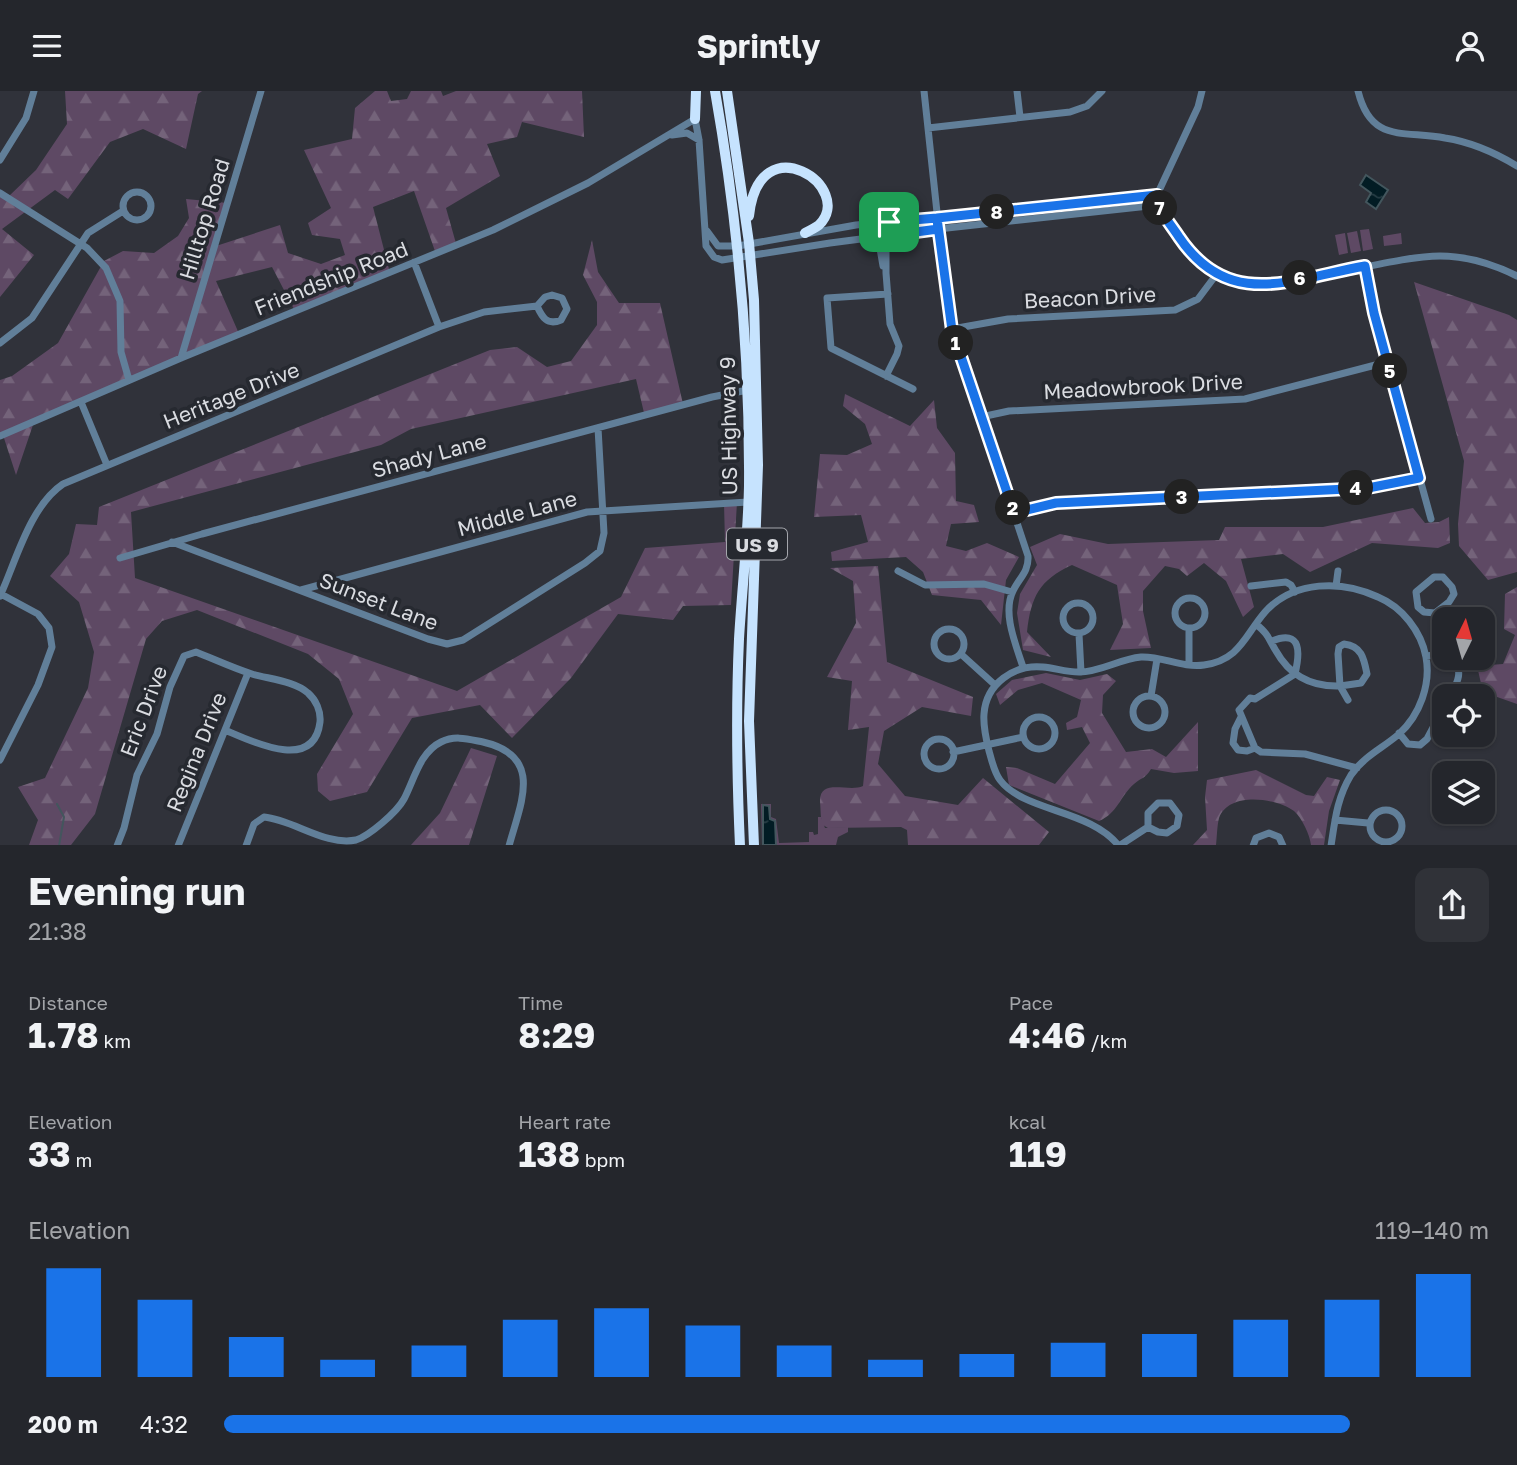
<!DOCTYPE html>
<meta charset="utf-8">
<style>
:root{--surface:#24262c;--page:#303238;--text:#f1f3f6;--muted:#a3a5a9;--line:#414348;--accent:#1a73e8}
body{margin:0;font-family:"Golos Text",sans-serif;background:var(--page);color:var(--text);height:100vh;display:flex;flex-direction:column;font-size:26px;white-space:nowrap}
*{box-sizing:border-box;margin:0}
p{font-size:23px;color:var(--muted)}
.icon{flex:none;width:38px;height:38px;fill:none;stroke:currentColor;stroke-width:2;stroke-linecap:round;stroke-linejoin:round}
.map{position:relative;height:754px;overflow:hidden}
.drawer{display:flex;flex-direction:column;background:var(--surface);flex:1}
.drawer>*{flex:none}
.needle{width:46px;rotate:5deg}
.controls{position:absolute;left:1432px;top:516px;display:grid;gap:14px}
.controls a{display:grid;place-items:center;width:63px;height:63px;border-radius:14px;background:var(--surface);box-shadow:0 2px 5px #0004,0 0 0 2px var(--line);font-size:35px}
.pin{position:absolute;display:grid;place-items:center;width:60px;height:60px;color:#fff;margin:-30px;border-radius:14px;box-shadow:0 4px 10px #0006}
.km{position:absolute;width:35px;height:35px;margin:-18px;border-radius:50%;background:#222;color:#fff;font-size:19px;line-height:35px;text-align:center}
.round{display:grid;place-items:center;flex:none;width:74px;height:74px;border-radius:14px;background:var(--page)}
.summary{display:flex;align-items:center;justify-content:space-between;height:119px;padding:0 28px}
h1{font-size:38px;font-weight:700;line-height:52px}
.figures{display:grid;grid-template-columns:repeat(3,1fr);gap:10px;height:119px;padding:7px 28px}
.figures div{display:grid;align-content:center}
.figures b{font-size:35px;font-weight:700}
.figures small{font-size:19px;font-weight:400}
.figures p{font-size:19px}
.chart{height:196px;padding:14px 28px}
.chart p{display:flex;justify-content:space-between}
.chart svg{width:100%;height:126px;margin-top:7px;stroke:var(--accent);stroke-width:6}
ul{padding:0 28px;list-style:none;font-size:23px}
li{display:grid;grid-template-columns:112px 84px 1fr;align-items:center;height:52px}
li i{height:18px;border-radius:9px;background:var(--accent)}
header{display:flex;justify-content:space-between;align-items:center;height:91px;padding:0 28px;background:var(--surface);font-size:32px;font-weight:700}
.map>svg:first-child{display:block}
</style>
<header><svg class="icon" aria-label="menu" viewBox="0 0 24 24"><path d="M4 6h16M4 12h16M4 18h16"/></svg>Sprintly<svg class="icon" aria-label="person" viewBox="0 0 24 24"><circle cx="12" cy="8" r="4"/><path d="M4 21q1-7 8-7t8 7"/></svg></header>
<div class="map">
<svg width="1517" height="755" viewBox="0 0 1517 755">
<defs>
<pattern id="forest-firs" width="22" height="20" patternUnits="userSpaceOnUse" patternTransform="scale(1.75)"><rect width="22" height="20" fill="#5e4964"/><path d="M5 1l3.5 6h-7zM16 11l3.5 6h-7z" fill="#74637a"/></pattern>
<pattern id="water-ripples" width="26" height="14" patternUnits="userSpaceOnUse" patternTransform="scale(1.75)"><rect width="26" height="14" fill="#021c24"/><path d="M2 4q2-2 4 0t4 0M15 11q2-2 4 0t4 0" fill="none" stroke="#263c44"/></pattern>
</defs>
<rect width="100%" height="100%" fill="#30323a"/>
<path fill="#5e4964" d="M 1369,138 L 1373,158 L 1363,160 L 1360,139 Z
M 1357,140 L 1361,160 L 1351,162 L 1347,142 Z
M 1345,142 L 1348,162 L 1339,164 L 1335,144 Z
M 1401,142 L 1402,153 L 1384,155 L 1383,145 Z
M 761,713 L 771,713 L 771,726 L 776,728 L 779,752 L 809,751 L 809,741 L 813,741 L 814,744 L 818,743 L 818,726 L 821,726 L 825,737 L 848,736 L 848,741 L 838,746 L 836,754 L 762,754 Z"/>
<path fill="url(#forest-firs)" d="M 65,0 L 202,0 L 198,3 L 186,58 L 143,38 L 110,51 L 68,108 L 55,99 L 2,138 L 34,164 L 0,206 L 0,99 L 8,106 L 36,79 L 67,33 Z
M 375,0 L 387,0 L 391,10 L 407,8 L 411,0 L 441,0 L 443,5 L 456,0 L 582,0 L 584,46 L 522,31 L 517,46 L 487,53 L 500,85 L 446,117 L 457,156 L 436,163 L 414,100 L 373,116 L 390,182 L 296,222 L 272,176 L 216,190 L 240,245 L 34,331 L 16,384 L 3,344 L 0,345 L 0,289 L 12,285 L 58,252 L 104,170 L 123,160 L 154,162 L 178,145 L 189,127 L 186,108 L 228,112 L 216,155 L 280,134 L 288,162 L 321,173 L 345,164 L 340,148 L 312,144 L 308,132 L 331,117 L 304,59 L 352,48 L 355,17 Z
M 592,149 L 598,181 L 619,212 L 660,212 L 683,313 L 645,326 L 636,288 L 411,338 L 381,354 L 131,421 L 135,487 L 457,600 L 621,506 L 645,457 L 725,451 L 724,412 L 737,411 L 731,514 L 683,515 L 673,529 L 618,523 L 571,587 L 512,647 L 480,614 L 412,627 L 367,701 L 330,710 L 318,700 L 317,683 L 353,623 L 339,588 L 308,563 L 197,519 L 162,530 L 146,548 L 95,723 L 71,754 L 29,754 L 38,729 L 18,696 L 45,687 L 88,597 L 94,561 L 79,511 L 50,485 L 69,463 L 76,433 L 97,434 L 99,416 L 490,259 L 517,256 L 547,276 L 571,270 L 597,234 L 597,211 L 583,184 Z
M 1414,191 L 1509,224 L 1517,229 L 1517,481 L 1488,489 L 1459,455 L 1458,433 L 1464,370 Z
M 845,303 L 910,335 L 934,309 L 937,337 L 955,362 L 956,410 L 974,414 L 979,431 L 951,433 L 946,455 L 966,460 L 987,452 L 1019,466 L 1006,489 L 1001,534 L 981,509 L 932,504 L 923,481 L 906,466 L 832,470 L 831,461 L 868,451 L 861,424 L 814,426 L 820,363 L 847,364 L 872,353 L 865,333 L 843,315 Z
M 1413,417 L 1425,432 L 1439,431 L 1449,426 L 1450,452 L 1438,457 L 1372,452 L 1310,481 L 1283,463 L 1241,468 L 1254,516 L 1243,526 L 1226,490 L 1204,472 L 1187,485 L 1179,478 L 1165,475 L 1143,500 L 1143,520 L 1151,557 L 1110,559 L 1123,533 L 1117,494 L 1072,474 C 1039,489 1031,506 1027,541 L 1051,566 L 1023,559 L 1017,522 L 1020,503 L 1037,474 L 1030,456 L 1060,443 L 1108,453 L 1219,449 L 1225,436 L 1323,436 Z
M 878,475 L 887,571 L 973,606 L 971,625 L 922,616 L 884,640 L 878,673 L 905,705 L 958,714 L 983,687 L 1049,741 L 1039,754 L 908,754 L 907,739 L 901,736 L 828,737 L 823,734 C 820,727 821,719 820,711 C 819,686 849,702 863,695 L 869,636 L 848,639 L 852,590 L 827,586 L 856,532 L 853,490 L 830,477 Z
M 1517,496 L 1517,613 L 1483,601 L 1477,575 L 1503,573 L 1515,544 L 1504,538 L 1505,503 Z
M 1046,582 L 1080,589 L 1107,583 L 1116,590 L 1103,604 L 1102,622 L 1126,661 L 1152,658 L 1166,666 L 1198,631 L 1198,680 L 1174,682 L 1151,678 C 1145,688 1142,686 1134,693 C 1120,705 1118,722 1099,730 L 1009,694 L 1006,676 L 1017,677 L 1055,693 L 1090,652 L 1082,636 L 1067,639 L 1066,632 L 1077,626 L 1081,609 L 1042,592 L 1018,599 L 1000,614 L 996,603 L 1012,589 Z
M 471,657 L 497,665 L 469,754 L 411,754 L 440,722 Z
M 1256,679 L 1306,704 L 1314,705 L 1327,686 L 1340,689 L 1329,720 L 1324,754 L 1311,754 C 1310,744 1302,727 1294,720 C 1276,707 1229,700 1219,727 C 1217,735 1217,746 1216,754 L 1193,754 L 1207,739 L 1205,706 L 1207,689 Z"/>
<path fill="url(#water-ripples)" stroke="#43565d" stroke-width="2" d="M 1366,84 L 1388,99 L 1376,118 L 1366,111 L 1371,102 L 1360,94 Z
M 763,714 L 769,715 L 770,728 L 775,730 L 776,754 L 763,754 Z"/>
<g fill="none" stroke-linecap="round" stroke-linejoin="round">
<path stroke="#43565d" stroke-width="2" d="M 57,713 L 64,726 L 59,755"/>
<path stroke="#617f99" stroke-width="7" d="M 924,0 L 948,224 L 1028,465 C 1029,481 1019,487 1013,500 C 1002,522 1016,554 1023,576
M 1017,0 L 1020,26
M 1358,0 C 1371,53 1404,39 1445,47 C 1471,51 1494,61 1517,75
M 928,37 L 1070,21 L 1087,15 L 1102,0
M 672,44 L 687,42 L 699,49
M 0,69 L 26,27 L 34,0
M123 115a14 14 0 1 1 28 0a14 14 0 1 1-28 0Z
M 0,102 L 87,157 L 106,177 L 120,210 L 121,261 L 129,289
M 1157,109 L 1157,104 L 1198,16 L 1202,0
M 1158,114 C 1174,138 1189,169 1215,183 C 1266,211 1379,165 1440,165 C 1467,165 1493,173 1517,185
M 873,133 L 886,145 L 886,182 L 890,233 L 899,255 L 897,263 L 886,285
M 707,140 L 718,155 L 738,155 L 856,134 L 1157,104
M 878,146 L 883,175
M 414,171 L 439,236
M 1365,175 L 1374,222 L 1431,428
M 888,203 L 827,207 L 831,257 L 913,298
M 552,204 L 562,207 L 567,218 L 561,229 C 547,235 542,226 537,215 L 545,206 Z
M 952,238 L 1008,228 L 1175,219 L 1198,208 L 1216,184
M 0,252 L 32,227 L 88,142 L 123,120
M 181,267 L 261,0
M 81,311 L 107,374
M 981,326 L 1009,320 L 1245,308 L 1387,271
M 0,345 L 181,267 L 493,139 L 588,92 L 695,28 L 699,49 L 706,155 L 714,166 L 722,169 L 830,152 L 938,138 L 1158,114
M 1015,422 L 1056,412 L 1368,397 L 1419,387
M 172,451 L 428,548 L 447,553 L 463,549 L 585,472 L 600,460 L 604,442 L 598,337
M 120,467 L 202,443 L 712,306 L 748,299
M 898,480 L 925,494 L 984,493 L 1012,501
M 1434,486 L 1443,486 L 1452,496 L 1454,503 L 1449,511 L 1435,522 L 1424,521 L 1418,516 L 1416,501 Z
M 1251,495 L 1286,491 L 1291,494 L 1295,501
M 1336,495 L 1338,480
M 301,499 L 587,421 L 748,411
M 0,505 C 16,470 30,415 63,393 L 439,236 L 484,221 L 537,215
M1175 522a15 15 0 1 1 30 0a15 15 0 1 1-30 0Z
M1063 527a15 15 0 1 1 30 0a15 15 0 1 1-30 0Z
M 1256,533 C 1269,544 1268,547 1276,560 C 1290,585 1312,596 1340,595 L 1348,609
M934 553a15 15 0 1 1 30 0a15 15 0 1 1-30 0Z
M 1079,543 L 1081,581
M 1344,553 C 1362,555 1364,568 1367,583 L 1361,592 L 1340,595 L 1338,563 L 1339,556 Z
M 962,564 L 995,594
M 1426,565 L 1444,563
M 1189,574 L 1189,538
M 1151,605 L 1157,568
M1133 621a16 16 0 1 1 32 0a16 16 0 1 1-32 0Z
M 1450,606 C 1457,592 1464,581 1453,567
M 1241,626 L 1235,638 L 1233,652 L 1238,659 L 1247,660 L 1255,657 L 1261,661 L 1305,663 L 1357,677
M1023 642a16 16 0 1 1 32 0a16 16 0 1 1-32 0Z
M 1399,642 L 1408,653 L 1420,654 L 1427,648 L 1444,616
M924 663a15 15 0 1 1 30 0a15 15 0 1 1-30 0Z
M 1255,657 L 1239,619 L 1250,607 L 1255,608 L 1295,583 C 1300,562 1302,538 1272,550
M 953,661 L 1023,646
M 0,669 L 38,594 L 52,556 L 49,537 L 38,523 L 1,503
M 1158,712 L 1170,712 L 1179,724 L 1177,735 L 1167,742 L 1158,741 L 1148,736 L 1148,722 Z
M1370 735a16 16 0 1 1 32 0a16 16 0 1 1-32 0Z
M 1335,729 L 1368,732
M 117,755 L 124,737 L 137,684 L 157,643 L 170,596 L 184,565 L 196,561 C 214,568 233,577 252,583 C 269,588 295,590 308,602 C 316,609 321,620 320,631 C 314,682 251,650 225,639
M 178,755 L 248,582
M 246,755 L 254,733 L 264,726 C 294,729 325,755 356,749 C 369,745 397,721 404,708 C 414,689 420,661 441,651 C 455,644 468,648 483,651 C 544,665 521,711 509,755
M 1119,755 C 1090,718 1024,721 1000,689 C 994,681 992,670 989,660 C 986,648 983,635 984,623 C 986,593 1014,573 1043,576 C 1055,577 1066,581 1079,581 C 1101,581 1119,568 1141,566 C 1162,565 1182,577 1204,574 C 1240,569 1245,544 1265,521 C 1294,489 1342,489 1378,506 C 1402,516 1421,540 1426,566 C 1431,593 1420,624 1399,643 C 1383,657 1364,665 1351,684 C 1337,707 1335,729 1331,755
M 1119,755 L 1148,736
M 1253,755 L 1256,747 L 1269,742 L 1279,746 L 1283,755"/>
<path stroke="#c6e3fe" stroke-width="10" d="M 715,0 C 738,131 750,262 749,395 C 748,446 742,497 739,548 C 736,614 737,689 740,755
M 727,0 L 749,152 L 754,209 L 758,374 L 749,630 L 754,755
M 695,28 L 696,0
M 749,125 C 759,31 857,97 819,134 C 815,137 809,140 805,142"/>
</g>
<g fill="none" stroke-linecap="round" stroke-linejoin="round">
<defs>
<path id="route" d="M 889,131 L 937,127 L 952,239 L 1014,422 L 1056,412 L 1368,397 L 1419,387 L 1374,222 L 1365,175 C 1292,188 1229,220 1179,146 C 1170,132 1158,120 1157,104 L 937,127 L 938,138 L 886,145 L 873,133 L 889,131"/>
</defs>
<use href="#route" stroke="#fff" stroke-width="14"/>
<use href="#route" stroke="#1a73e8" stroke-width="9"/>
</g>
<g text-anchor="middle" dominant-baseline="central" stroke-width="7" stroke-linejoin="round" paint-order="stroke">
<rect fill="#262930" stroke="#a4a6ac" stroke-width="2" x="727" y="437.5" width="60" height="31" rx="5"/>
<g font-size="19" font-weight="bold" fill="#dadce1">
<text x="757" y="453">US 9</text>
</g>
<g font-size="21" fill="#dadce1" stroke="#262930">
<text transform="translate(204 128) rotate(-73)">Hilltop Road</text>
<text transform="translate(331 187) rotate(-22)">Friendship Road</text>
<text transform="translate(1090 206) rotate(-3)">Beacon Drive</text>
<text transform="translate(1143 295) rotate(-3)">Meadowbrook Drive</text>
<text transform="translate(231 304) rotate(-22)">Heritage Drive</text>
<text transform="translate(728 335) rotate(-91)">US Highway 9</text>
<text transform="translate(429 364) rotate(-15)">Shady Lane</text>
<text transform="translate(517 422) rotate(-15)">Middle Lane</text>
<text transform="translate(379 510) rotate(21)">Sunset Lane</text>
<text transform="translate(143 620) rotate(-69)">Eric Drive</text>
<text transform="translate(196 661) rotate(-68)">Regina Drive</text>
</g>
</g>
</svg>
<div class="controls">
<a><svg class="needle" viewBox="-14 -14 28 28"><path d="M0-13l5 13h-10z" fill="#e53935"/><path d="M0 13l5-13h-10z" fill="#a3a5a9"/></svg></a>
<a><svg class="icon" aria-label="locate" viewBox="0 0 24 24"><circle cx="12" cy="12" r="6"/><path d="M12 2v4M12 18v4M2 12h4M18 12h4"/></svg></a>
<a><svg class="icon" aria-label="layers" viewBox="0 0 24 24"><path d="M12 4l9 5-9 5-9-5zM3 14l9 5 9-5"/></svg></a>
</div>
<div class="pin" style="left:889px;top:131px;background:#1e9e55"><svg class="icon" aria-label="arrive" viewBox="0 0 24 24"><path d="M6 21V4h12l-3 4 3 4H6"/></svg></div>
<b class="km" style="left:956px;top:252px">1</b>
<b class="km" style="left:1013px;top:417px">2</b>
<b class="km" style="left:1182px;top:406px">3</b>
<b class="km" style="left:1356px;top:397px">4</b>
<b class="km" style="left:1390px;top:280px">5</b>
<b class="km" style="left:1300px;top:187px">6</b>
<b class="km" style="left:1160px;top:117px">7</b>
<b class="km" style="left:997px;top:121px">8</b>
</div>
<section class="drawer">
<div class="summary"><div><h1>Evening run</h1><p>21:38</p></div><a class="round"><svg class="icon" aria-label="share" viewBox="0 0 24 24"><path d="M12 15V3M7 8l5-5 5 5M5 13v7h14v-7"/></svg></a></div>
<div class="figures">
<div><p>Distance</p><b>1.78<small> km</small></b></div>
<div><p>Time</p><b>8:29</b></div>
<div><p>Pace</p><b>4:46<small> /km</small></b></div>
</div>
<div class="figures">
<div><p>Elevation</p><b>33<small> m</small></b></div>
<div><p>Heart rate</p><b>138<small> bpm</small></b></div>
<div><p>kcal</p><b>119</b></div>
</div>
<div class="chart"><p><span>Elevation</span>119–140 m</p>
<svg viewBox="0 0 160 44" preserveAspectRatio="none"><path d="M5 44V6M15 44V17M25 44V30M35 44V38M45 44V33M55 44V24M65 44V20M75 44V26M85 44V33M95 44V38M105 44V36M115 44V32M125 44V29M135 44V24M145 44V17M155 44V8"/></svg>
</div>
<ul>
<li><b>200 m</b>4:32<i style="width:89%"></i></li>
</ul>
</section>
